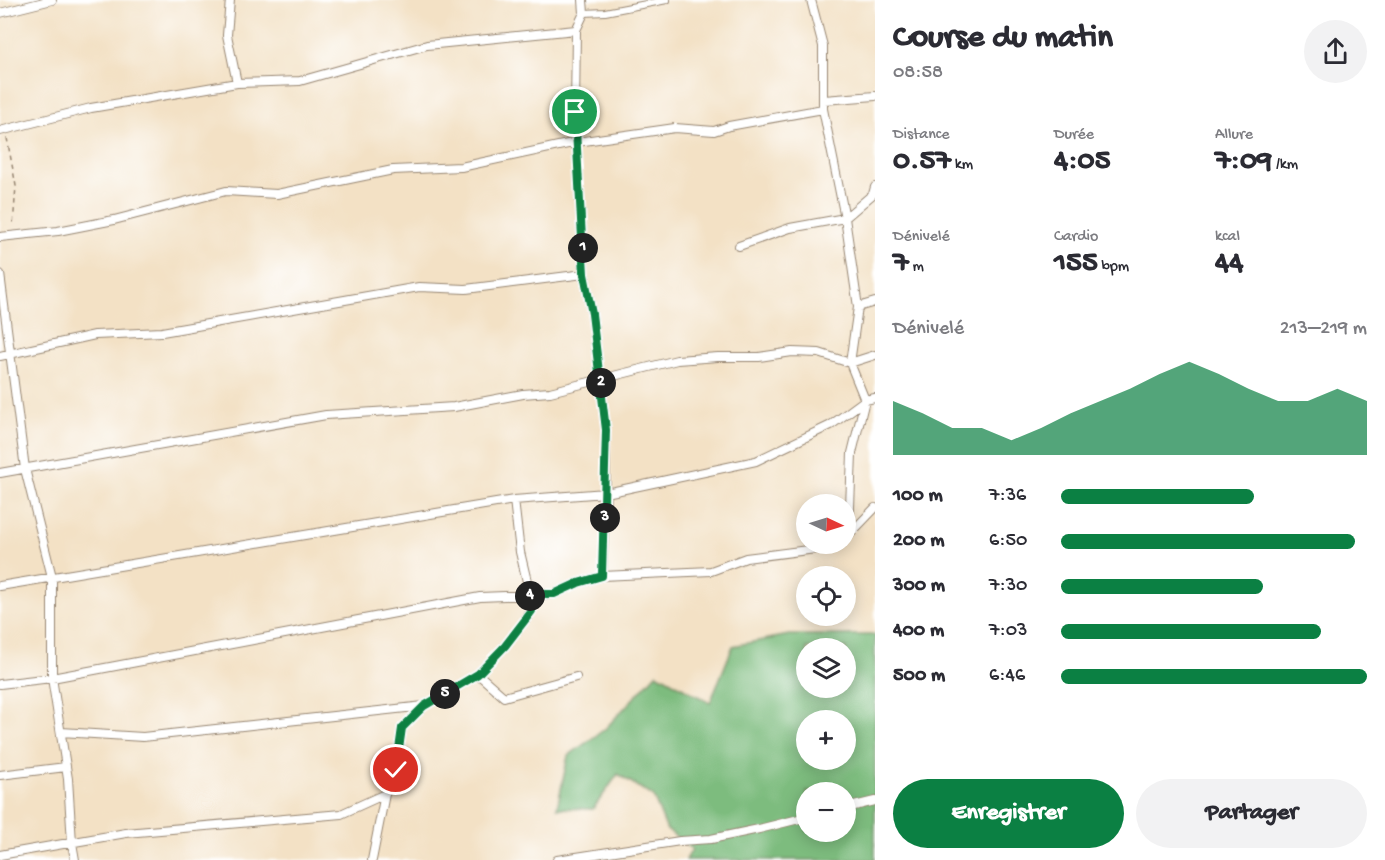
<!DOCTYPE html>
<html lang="fr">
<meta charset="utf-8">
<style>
:root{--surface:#fff;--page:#f2f2f3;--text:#2b2b33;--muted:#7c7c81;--accent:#0b8043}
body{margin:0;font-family:"Gochi Hand",sans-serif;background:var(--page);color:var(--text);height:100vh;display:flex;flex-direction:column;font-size:22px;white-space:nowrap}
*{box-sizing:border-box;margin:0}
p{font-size:20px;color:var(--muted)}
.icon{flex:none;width:33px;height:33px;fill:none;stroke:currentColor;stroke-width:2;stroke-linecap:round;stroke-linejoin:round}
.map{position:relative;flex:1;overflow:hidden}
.details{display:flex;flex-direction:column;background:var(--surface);width:510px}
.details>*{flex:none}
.needle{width:39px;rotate:94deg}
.fabs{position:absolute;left:796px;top:494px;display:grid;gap:12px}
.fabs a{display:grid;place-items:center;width:60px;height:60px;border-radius:50%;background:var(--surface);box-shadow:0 3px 15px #0003;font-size:30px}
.pin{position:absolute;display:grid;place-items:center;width:51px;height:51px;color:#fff;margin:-26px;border:3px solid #fff;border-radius:50%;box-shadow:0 2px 6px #0007}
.km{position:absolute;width:30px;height:30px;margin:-15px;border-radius:50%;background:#222;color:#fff;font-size:16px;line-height:30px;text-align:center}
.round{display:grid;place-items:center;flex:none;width:63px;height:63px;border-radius:32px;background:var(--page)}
.summary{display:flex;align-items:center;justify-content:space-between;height:102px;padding:0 18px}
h1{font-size:33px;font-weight:800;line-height:45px}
.figures{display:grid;grid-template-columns:repeat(3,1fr);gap:9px;height:102px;padding:6px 18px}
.figures div{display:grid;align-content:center}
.figures b{font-size:30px;font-weight:800}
.figures small{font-size:16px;font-weight:400}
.figures p{font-size:16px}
.chart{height:168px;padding:12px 18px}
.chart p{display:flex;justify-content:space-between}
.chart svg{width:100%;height:108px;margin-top:6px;fill:var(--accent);opacity:.7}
.primary-button{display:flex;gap:12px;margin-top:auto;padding:12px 18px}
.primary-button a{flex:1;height:69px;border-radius:36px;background:var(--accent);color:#fff;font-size:24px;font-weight:800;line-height:69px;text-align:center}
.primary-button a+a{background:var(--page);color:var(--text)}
ul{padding:0 18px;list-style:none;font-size:20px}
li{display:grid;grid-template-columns:96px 72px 1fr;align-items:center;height:45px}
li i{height:15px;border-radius:8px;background:var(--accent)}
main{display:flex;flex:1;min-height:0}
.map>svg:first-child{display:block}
</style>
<main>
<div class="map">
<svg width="875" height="860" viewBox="0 0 875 860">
<rect width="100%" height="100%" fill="#fff"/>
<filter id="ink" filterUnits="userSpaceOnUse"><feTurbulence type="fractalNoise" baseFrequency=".0167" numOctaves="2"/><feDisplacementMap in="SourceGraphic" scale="12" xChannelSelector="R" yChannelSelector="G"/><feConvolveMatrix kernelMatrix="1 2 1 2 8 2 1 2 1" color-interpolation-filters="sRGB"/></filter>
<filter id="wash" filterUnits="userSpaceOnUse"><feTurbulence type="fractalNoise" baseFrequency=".008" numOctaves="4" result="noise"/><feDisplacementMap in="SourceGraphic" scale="24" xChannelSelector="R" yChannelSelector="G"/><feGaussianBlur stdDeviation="1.35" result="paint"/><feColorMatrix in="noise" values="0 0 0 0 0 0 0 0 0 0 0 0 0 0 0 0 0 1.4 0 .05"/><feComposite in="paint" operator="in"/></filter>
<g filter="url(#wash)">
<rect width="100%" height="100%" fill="#f3e1c5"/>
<path fill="#7dbc7e" stroke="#5c734e" stroke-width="1.5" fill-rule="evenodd" d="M 789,635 L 875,635 L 875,860 L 686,860 L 692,849 L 667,830 L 653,796 L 618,774 L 593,809 L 557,808 L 568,756 L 605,729 L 657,673 L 710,703 L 733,646 ZM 807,648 L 846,648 L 846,687 L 807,687 ZM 807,720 L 846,720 L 846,759 L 807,759 ZM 807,792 L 846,792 L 846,831 L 807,831 Z"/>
</g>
<g filter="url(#ink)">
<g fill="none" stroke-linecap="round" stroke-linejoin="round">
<defs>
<path id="pedestrian" d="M 584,13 L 605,12 L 667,0"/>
<path id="minor" d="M 811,0 L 823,46 L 823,109 L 845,218 L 858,307 L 850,363 L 875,355
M 0,13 L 52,0
M 237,83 L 300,81 L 427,45 L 576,30
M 824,100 L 875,96
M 0,131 L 91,108 L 237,83 L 227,35 L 230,0
M 0,237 L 58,231 L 114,220 L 226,191 L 277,194 L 393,170 L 461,167 L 577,142 L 675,128 L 714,131 L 729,126 L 823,109
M 739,246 L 790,228 L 845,218 L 873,194 L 875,187
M 0,274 L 25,469 L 52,577 L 52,678 L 68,779 L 72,843 L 75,860
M 858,307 L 875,302
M 0,356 L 95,335 L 162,332 L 419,287 L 466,289 L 584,274
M 0,473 L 326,415 L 454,407 L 523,394 L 550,392 L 677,360 L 718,357 L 759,357 L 792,352 L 819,353 L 850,363 L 865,400 L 852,453 L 849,535
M 849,535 L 875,508
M 602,576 L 606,493 L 756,461 L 831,425 L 865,400 L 875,398
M 0,586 L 514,500 L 606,493 L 606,430 L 592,314 L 584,274 L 575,112 L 576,30 L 584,13 L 583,0
M 478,674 L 505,646 L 532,611 L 530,594 L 520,552 L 514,500
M 0,684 L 52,678 L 480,597 L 554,594 L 578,583 L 602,576 L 711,571 L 746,558 L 839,546 L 842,543
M 61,732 L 143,737 L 424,706
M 0,775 L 66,767
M 846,808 L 875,801
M 0,855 L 126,833 L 341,814 L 385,794
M 372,860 L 385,794 L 396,770 L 402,728 L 424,706 L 478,674 L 504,697 L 576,677
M 557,860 L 680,841 L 711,839 L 759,829 L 807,817"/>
</defs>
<use href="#pedestrian" stroke="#978672" stroke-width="8"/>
<use href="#minor" stroke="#978672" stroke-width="10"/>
<path stroke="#978672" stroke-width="1.5" stroke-dasharray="4.5 4.5" stroke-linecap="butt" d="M 7,138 L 16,186 L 13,226"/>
<use href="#pedestrian" stroke="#fff" stroke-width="6"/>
<use href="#minor" stroke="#fff" stroke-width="8"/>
</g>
</g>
<g fill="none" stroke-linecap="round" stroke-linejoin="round" filter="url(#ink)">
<defs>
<path id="route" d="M 396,770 L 402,728 L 424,706 L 478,674 L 505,646 L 532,611 L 530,594 L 554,594 L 578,583 L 602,576 L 606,430 L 592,314 L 584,274 L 575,112"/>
</defs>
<use href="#route" stroke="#fff" stroke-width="12"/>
<use href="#route" stroke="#0b8043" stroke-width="8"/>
</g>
</svg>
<div class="fabs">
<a><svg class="needle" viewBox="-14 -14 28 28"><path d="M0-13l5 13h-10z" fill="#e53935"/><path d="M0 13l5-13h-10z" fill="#7c7c81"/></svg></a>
<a><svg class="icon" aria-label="locate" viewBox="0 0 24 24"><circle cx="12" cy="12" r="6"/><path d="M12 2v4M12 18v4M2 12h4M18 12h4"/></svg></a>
<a><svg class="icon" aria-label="layers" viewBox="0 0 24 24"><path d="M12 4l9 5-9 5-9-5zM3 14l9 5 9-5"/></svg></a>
<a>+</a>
<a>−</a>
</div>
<div class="pin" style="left:575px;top:112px;background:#1e9e55"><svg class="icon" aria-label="arrive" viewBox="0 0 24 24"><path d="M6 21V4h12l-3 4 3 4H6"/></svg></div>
<div class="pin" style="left:396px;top:770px;background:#d93025"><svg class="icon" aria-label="check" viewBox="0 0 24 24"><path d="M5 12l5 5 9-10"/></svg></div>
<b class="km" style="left:583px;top:248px">1</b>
<b class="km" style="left:601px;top:383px">2</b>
<b class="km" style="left:605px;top:518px">3</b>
<b class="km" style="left:530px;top:596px">4</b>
<b class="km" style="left:445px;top:694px">5</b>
</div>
<section class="details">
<div class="summary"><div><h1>Course du matin</h1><p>08:58</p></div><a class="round"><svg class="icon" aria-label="share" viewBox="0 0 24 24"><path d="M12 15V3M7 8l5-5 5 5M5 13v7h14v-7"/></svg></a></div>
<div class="figures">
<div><p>Distance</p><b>0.57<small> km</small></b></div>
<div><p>Durée</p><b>4:05</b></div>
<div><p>Allure</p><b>7:09<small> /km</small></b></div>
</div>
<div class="figures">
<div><p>Dénivelé</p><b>7<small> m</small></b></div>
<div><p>Cardio</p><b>155<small> bpm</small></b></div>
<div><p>kcal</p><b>44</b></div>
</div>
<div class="chart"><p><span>Dénivelé</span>213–219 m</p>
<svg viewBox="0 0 160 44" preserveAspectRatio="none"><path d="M0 44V22L10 27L20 33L30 33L40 38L50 33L60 27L70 22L80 17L90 11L100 6L110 11L120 17L130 22L140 22L150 17L160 22V44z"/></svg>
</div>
<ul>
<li><b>100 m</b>7:36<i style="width:63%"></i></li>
<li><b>200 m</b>6:50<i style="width:96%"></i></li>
<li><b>300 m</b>7:30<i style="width:66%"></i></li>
<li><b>400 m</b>7:03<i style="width:85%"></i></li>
<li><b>500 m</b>6:46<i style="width:100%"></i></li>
</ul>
<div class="primary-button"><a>Enregistrer</a><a>Partager</a></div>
</section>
</main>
